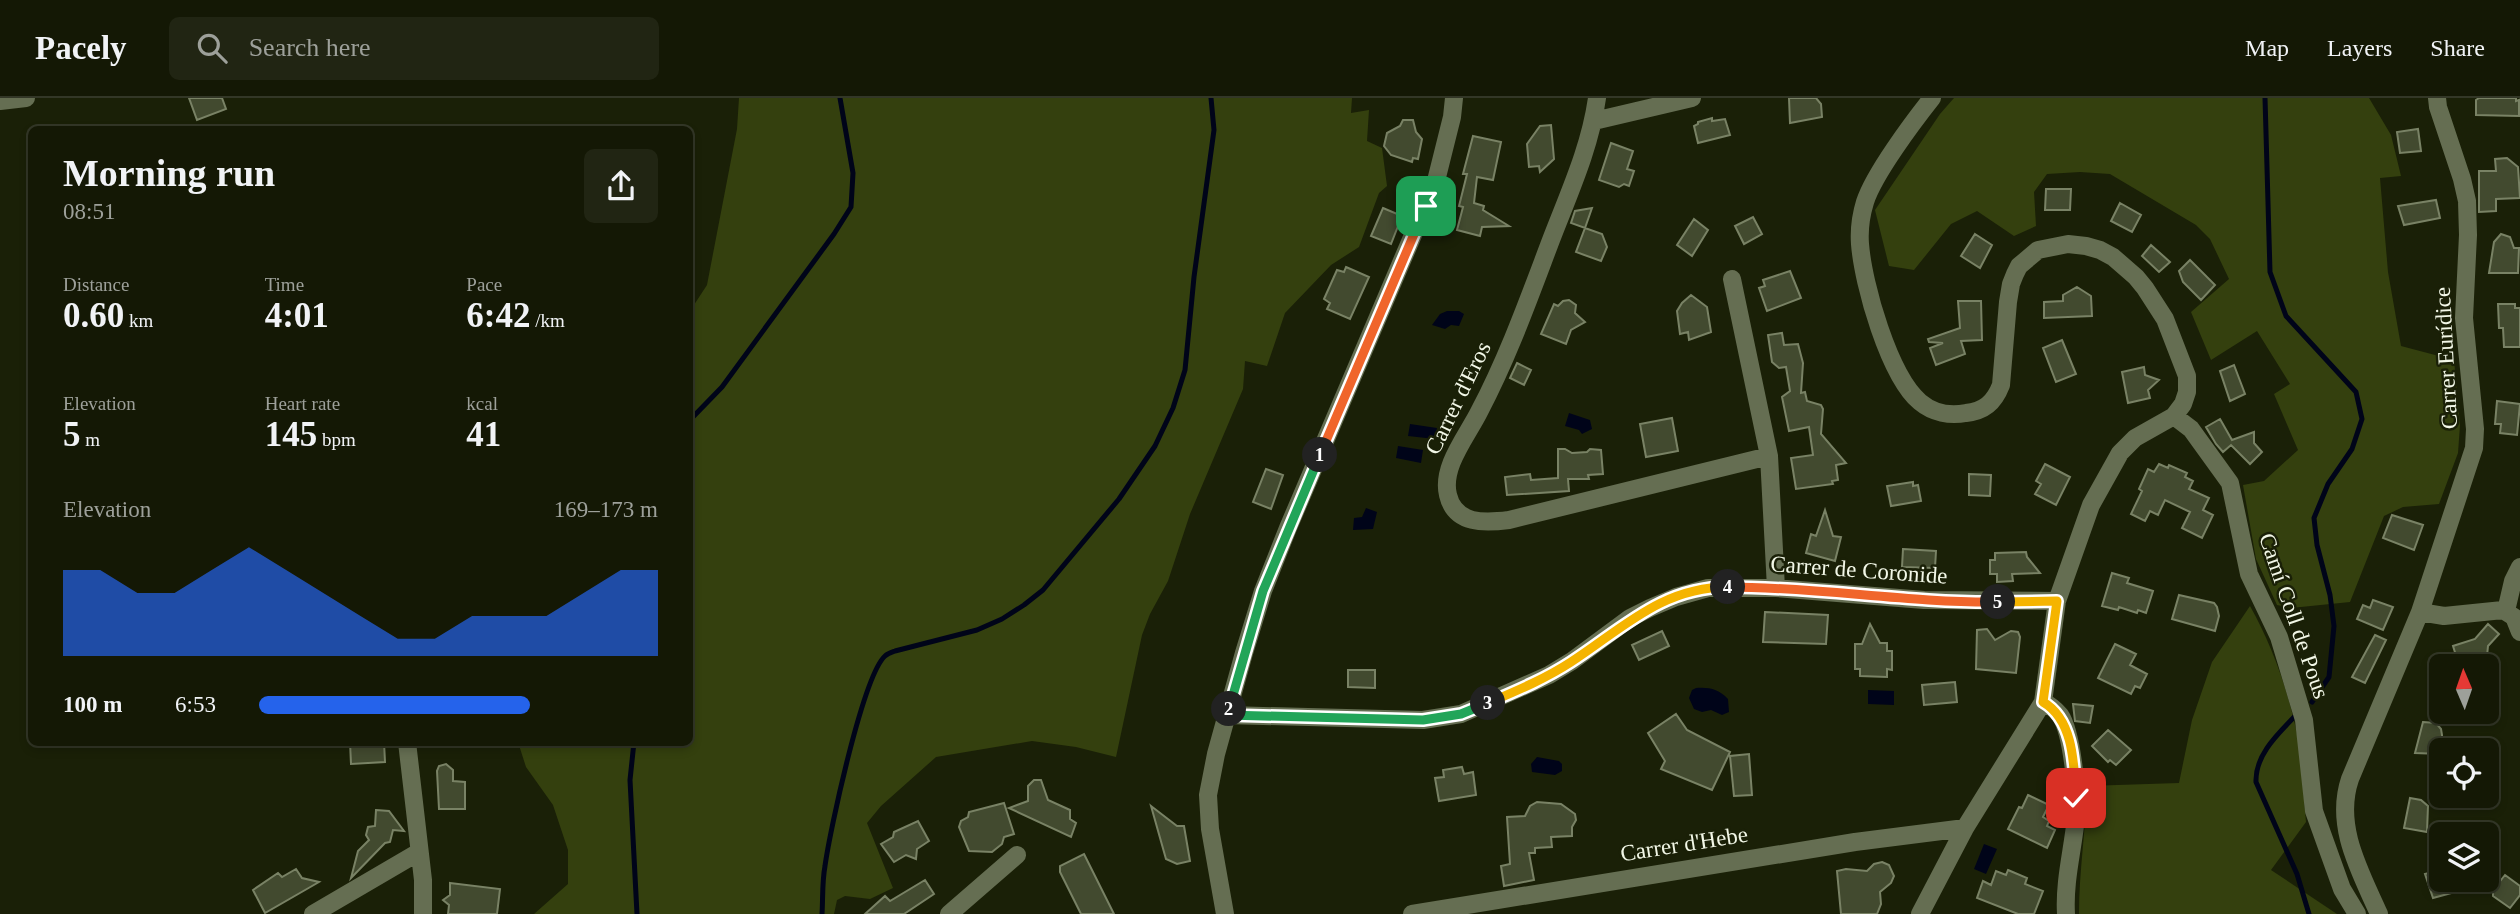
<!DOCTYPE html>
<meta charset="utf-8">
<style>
:root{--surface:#141805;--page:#212513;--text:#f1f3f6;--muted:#9da09a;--line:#333727;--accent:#2563eb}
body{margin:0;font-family:Georgia,serif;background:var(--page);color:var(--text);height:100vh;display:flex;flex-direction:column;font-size:26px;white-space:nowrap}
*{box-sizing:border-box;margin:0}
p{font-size:23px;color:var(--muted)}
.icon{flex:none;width:38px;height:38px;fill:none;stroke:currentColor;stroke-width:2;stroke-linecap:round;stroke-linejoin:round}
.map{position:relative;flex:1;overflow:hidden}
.sheet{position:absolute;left:28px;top:28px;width:665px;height:620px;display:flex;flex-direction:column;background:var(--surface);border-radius:10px;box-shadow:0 4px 10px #0003,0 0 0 2px var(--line)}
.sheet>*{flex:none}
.needle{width:46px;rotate:358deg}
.fabs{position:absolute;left:2429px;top:556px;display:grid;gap:14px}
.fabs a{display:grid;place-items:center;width:70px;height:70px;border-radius:10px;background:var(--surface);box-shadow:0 4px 10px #0003,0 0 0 2px var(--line);font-size:35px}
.pin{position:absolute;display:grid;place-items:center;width:60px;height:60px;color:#fff;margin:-30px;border-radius:14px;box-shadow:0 4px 10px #0006}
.km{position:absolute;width:35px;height:35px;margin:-18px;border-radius:50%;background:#222;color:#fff;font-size:19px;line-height:35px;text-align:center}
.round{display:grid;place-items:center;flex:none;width:74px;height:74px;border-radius:10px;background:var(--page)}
.summary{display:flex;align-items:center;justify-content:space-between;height:119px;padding:0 35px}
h1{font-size:38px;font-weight:800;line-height:52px}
.stats{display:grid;grid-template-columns:repeat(3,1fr);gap:10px;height:119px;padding:7px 35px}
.stats div{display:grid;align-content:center}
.stats b{font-size:35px;font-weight:800}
.stats small{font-size:19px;font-weight:400}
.stats p{font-size:19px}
.chart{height:196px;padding:14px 35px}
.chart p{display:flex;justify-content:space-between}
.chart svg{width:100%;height:126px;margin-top:7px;fill:var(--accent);opacity:.7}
ul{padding:0 35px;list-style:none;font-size:23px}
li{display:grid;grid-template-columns:112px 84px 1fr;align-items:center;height:52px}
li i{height:18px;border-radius:9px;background:var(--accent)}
header{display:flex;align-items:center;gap:42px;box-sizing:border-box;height:98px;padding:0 35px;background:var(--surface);border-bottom:2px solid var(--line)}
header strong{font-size:33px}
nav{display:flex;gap:38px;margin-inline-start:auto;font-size:24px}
.search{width:490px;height:63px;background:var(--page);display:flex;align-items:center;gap:18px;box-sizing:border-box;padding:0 24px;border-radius:10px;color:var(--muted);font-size:26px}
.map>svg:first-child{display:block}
</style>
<header>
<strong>Pacely</strong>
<div class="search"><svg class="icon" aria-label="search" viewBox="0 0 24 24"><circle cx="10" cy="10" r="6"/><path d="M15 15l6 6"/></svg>Search here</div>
<nav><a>Map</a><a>Layers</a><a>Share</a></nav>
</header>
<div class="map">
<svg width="2520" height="816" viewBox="0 0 2520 816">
<rect width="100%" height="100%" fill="#1a2007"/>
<path fill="#34400e" d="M 739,0 L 1352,0 L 1351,15 L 1369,12 L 1367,43 L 1382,50 L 1387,88 L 1379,95 L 1359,149 L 1331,167 L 1285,215 L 1267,268 L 1245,263 L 1243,291 L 1190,416 L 1168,483 L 1150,516 L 1142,537 L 1116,659 L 1076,649 L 1032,643 L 936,659 L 881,708 L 867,725 L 893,790 L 870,801 L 845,798 L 837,802 L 834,816 L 534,816 L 568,786 L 568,752 L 553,707 L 526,669 L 518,644 L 690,644 L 690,213 L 707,187 L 737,31 Z
M 1954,0 L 2369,0 L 2391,37 L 2401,78 L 2380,80 L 2388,174 L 2401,248 L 2454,262 L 2460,327 L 2458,355 L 2439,406 L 2403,409 L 2384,418 L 2350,504 L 2291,510 L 2277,507 L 2256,461 L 2243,387 L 2264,383 L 2298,352 L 2274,296 L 2290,286 L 2257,233 L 2211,262 L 2191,214 L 2229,181 L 2210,141 L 2196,127 L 2110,76 L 2080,74 L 2047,76 L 2034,94 L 2036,128 L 2014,138 L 1977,113 L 1951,126 L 1914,172 L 1889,168 L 1875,112 L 1940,16 Z
M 2250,508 C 2272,547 2288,592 2297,636 C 2303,664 2303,695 2306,724 L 2271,772 L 2337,816 L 2079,816 C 2079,773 2086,731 2087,688 L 2179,685 L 2192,622 L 2212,564 Z"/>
<path fill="#000419" d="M 1447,213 L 1459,213 L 1464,216 L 1459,228 L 1451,227 L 1445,231 L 1432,227 L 1440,216 Z
M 1569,315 L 1590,322 L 1592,331 L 1582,336 L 1579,332 L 1565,328 Z
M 1410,326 L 1437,330 L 1435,341 L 1408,338 Z
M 1398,348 L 1423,352 L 1421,365 L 1396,360 Z
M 1366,410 L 1377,414 L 1373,431 L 1353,432 L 1354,420 L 1362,419 Z
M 1696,590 C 1709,589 1719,591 1728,601 L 1729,614 L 1722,617 L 1711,612 L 1702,614 L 1694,611 L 1689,600 L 1692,592 Z
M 1868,592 L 1894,593 L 1894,607 L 1868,606 Z
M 1537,659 L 1559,663 L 1562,666 L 1562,673 L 1555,677 L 1532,674 L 1531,666 Z
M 1984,746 L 1997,751 L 1986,776 L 1974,771 Z"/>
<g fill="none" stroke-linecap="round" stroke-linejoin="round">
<path stroke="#000419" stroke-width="5" d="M 2265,0 L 2270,174 L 2286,218 L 2356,294 L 2362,321 L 2352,351 L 2328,386 L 2314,420 L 2317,447 L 2330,497 L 2334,528 L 2329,579 L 2312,604
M 690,322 L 722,289 L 834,136 L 851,109 L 853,75 L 840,0
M 2298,615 C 2279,635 2255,656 2256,684 L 2297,776 L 2309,816
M 634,644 L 630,682 L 637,816
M 822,816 C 823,800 822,784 825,768 C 830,732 863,578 885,558 C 888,555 892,554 895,553 L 977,532 L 1002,521 L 1024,507 L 1043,492 L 1119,401 L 1155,348 L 1173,310 L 1185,272 L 1194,179 L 1214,32 L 1211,0"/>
</g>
<path fill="#424a2f" stroke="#798265" stroke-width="2" d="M 189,0 L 222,0 L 226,11 L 197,22 Z
M 1789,0 L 1816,0 L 1821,6 L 1822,19 L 1790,25 Z
M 2479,0 L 2516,0 L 2516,3 L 2519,2 L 2519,18 L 2476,17 L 2476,2 Z
M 1712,20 L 1712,23 L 1725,21 L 1730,37 L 1698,45 L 1694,28 L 1698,26 L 1698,24 Z
M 1403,22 L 1413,22 L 1416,34 L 1422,41 L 1418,61 L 1413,60 L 1412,64 L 1391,57 L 1384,48 L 1387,35 L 1400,28 Z
M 1551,27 L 1554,61 L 1540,74 L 1539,68 L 1529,69 L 1527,46 L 1540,28 Z
M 2418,31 L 2421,53 L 2400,55 L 2397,34 Z
M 1473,38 L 1501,44 L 1493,82 L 1477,79 L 1474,105 L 1484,108 L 1483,112 L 1509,128 L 1482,129 L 1480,138 L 1457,132 L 1463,109 L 1459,108 L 1467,76 L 1463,76 Z
M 1611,45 L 1633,53 L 1627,71 L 1634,73 L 1629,88 L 1624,86 L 1619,89 L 1599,82 Z
M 2507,60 L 2518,69 L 2520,100 L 2496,101 L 2496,113 L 2479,114 L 2479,73 L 2496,73 L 2495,61 Z
M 2046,91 L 2071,91 L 2070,112 L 2045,112 Z
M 2436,102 L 2440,120 L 2404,127 L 2398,108 Z
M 2120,105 L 2141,117 L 2132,134 L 2111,123 Z
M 1383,110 L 1402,118 L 1391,146 L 1371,138 Z
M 1592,110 L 1585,130 L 1571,125 L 1575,113 Z
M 1753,119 L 1762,136 L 1744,146 L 1735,128 Z
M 1694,121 L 1708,132 L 1692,158 L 1677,147 Z
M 1585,130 L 1602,136 L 1607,149 L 1601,163 L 1576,154 Z
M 1975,136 L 1992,147 L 1980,170 L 1961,158 Z
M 2501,136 L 2510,139 L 2514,150 L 2519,150 L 2518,175 L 2489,175 L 2494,144 Z
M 2151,147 L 2170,164 L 2159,174 L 2142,158 Z
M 2190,162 L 2215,187 L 2201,202 L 2183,184 L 2179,173 Z
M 1346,169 L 1369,179 L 1350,221 L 1327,211 L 1330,205 L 1324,201 L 1337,172 L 1344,174 Z
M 1790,173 L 1801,200 L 1767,213 L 1759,190 L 1765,188 L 1763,182 Z
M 2077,189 L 2091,198 L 2092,218 L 2044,220 L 2044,204 L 2063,203 L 2063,197 Z
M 1691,197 L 1707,209 L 1711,234 L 1689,242 L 1688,234 L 1680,236 L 1677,213 L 1682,205 Z
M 1569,202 L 1576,207 L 1575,215 L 1585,224 L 1571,232 L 1566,246 L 1541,236 L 1554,206 L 1558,208 L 1563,203 Z
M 1958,203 L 1981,203 L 1982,242 L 1961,243 L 1965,256 L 1936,267 L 1930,250 L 1943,245 L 1929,244 L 1928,241 L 1960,230 Z
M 2498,206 L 2515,206 L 2515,210 L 2520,210 L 2520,249 L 2504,249 L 2503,230 L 2499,230 Z
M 1782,235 L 1784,247 L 1798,246 L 1803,265 L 1801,295 L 1805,294 L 1807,303 L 1821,307 L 1823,311 L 1821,336 L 1846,365 L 1836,367 L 1838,382 L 1832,383 L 1833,386 L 1796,391 L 1791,360 L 1813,357 L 1809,329 L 1789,333 L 1782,299 L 1790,293 L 1786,269 L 1779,270 L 1772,264 L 1768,237 Z
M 2062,242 L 2076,276 L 2056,284 L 2043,250 Z
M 1517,265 L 1531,272 L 1524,287 L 1510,280 Z
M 2234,267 L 2245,296 L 2230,303 L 2220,273 Z
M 2144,269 L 2145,277 L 2159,282 L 2148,292 L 2150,300 L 2128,305 L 2122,274 Z
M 2497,303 L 2520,306 L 2517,337 L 2500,335 L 2501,326 L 2495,326 Z
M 1672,320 L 1678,353 L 1646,359 L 1640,326 Z
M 2220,321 L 2232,342 L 2254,334 L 2254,345 L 2262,354 L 2250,366 L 2231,347 L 2223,354 L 2216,346 L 2206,329 Z
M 1558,351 L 1565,351 L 1572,355 L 1587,354 L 1590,351 L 1601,352 L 1603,376 L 1588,377 L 1589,381 L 1568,381 L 1569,393 L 1507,397 L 1505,379 L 1530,376 L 1531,382 L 1558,380 Z
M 2045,366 L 2070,379 L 2056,407 L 2035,396 L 2041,386 L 2036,383 Z
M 2159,366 L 2168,370 L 2169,367 L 2187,375 L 2185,379 L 2193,383 L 2189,391 L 2209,400 L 2203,412 L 2213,417 L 2202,440 L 2182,430 L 2190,414 L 2165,402 L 2158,417 L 2150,413 L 2145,423 L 2131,416 L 2142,393 L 2139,391 L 2148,371 L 2154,374 Z
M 1266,371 L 1283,377 L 1271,411 L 1253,404 Z
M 1969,376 L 1991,377 L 1990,398 L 1969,397 Z
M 1913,384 L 1913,388 L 1918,387 L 1921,403 L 1891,408 L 1887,388 Z
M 1825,412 L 1833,438 L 1841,439 L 1835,463 L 1806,455 L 1811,436 L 1816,438 Z
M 2392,417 L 2423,427 L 2414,452 L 2383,440 Z
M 1903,451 L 1936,453 L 1935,470 L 1902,469 Z
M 2026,454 L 2027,459 L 2040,475 L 2012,476 L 2013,483 L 1997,484 L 1997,476 L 1990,476 L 1990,462 L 1995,462 L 1995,455 Z
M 2112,475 L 2129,480 L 2127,485 L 2153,493 L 2146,515 L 2138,512 L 2137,515 L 2119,509 L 2118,512 L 2102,508 Z
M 2179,497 L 2214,505 L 2217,509 L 2219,518 L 2215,533 L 2172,521 Z
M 2373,502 L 2393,509 L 2383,532 L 2357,521 L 2363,507 L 2370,510 Z
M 1765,514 L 1828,517 L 1826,546 L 1763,544 Z
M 1870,526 L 1880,545 L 1887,545 L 1887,553 L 1892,553 L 1892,572 L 1887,571 L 1887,579 L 1860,578 L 1860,571 L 1855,571 L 1855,546 L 1862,546 Z
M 2488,526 L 2499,536 L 2488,548 L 2487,558 L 2459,567 L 2453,548 L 2475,541 Z
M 1987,531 L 1995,542 L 2011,533 L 2018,534 L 2020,539 L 2016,575 L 1976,571 L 1977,532 Z
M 1662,533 L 1669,548 L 1639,562 L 1632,547 Z
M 2375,537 L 2386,542 L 2365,585 L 2352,579 Z
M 2115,546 L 2136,556 L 2130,567 L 2147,576 L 2140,590 L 2135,588 L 2131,596 L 2098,580 Z
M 1348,572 L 1375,572 L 1375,590 L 1348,589 Z
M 1955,584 L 1957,604 L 1924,607 L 1922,587 Z
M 2073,606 L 2093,608 L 2090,625 L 2075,623 Z
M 1676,616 L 1687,632 L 1730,654 L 1712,692 L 1661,671 L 1665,663 L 1648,635 Z
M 2423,624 L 2436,625 L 2441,631 L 2442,637 L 2441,656 L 2415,655 Z
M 2108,632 L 2131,652 L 2116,667 L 2110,662 L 2108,664 L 2092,648 Z
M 350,644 L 384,644 L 385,664 L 351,666 Z
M 1749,656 L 1752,697 L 1734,698 L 1730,658 Z
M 446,666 L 453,672 L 453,683 L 465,684 L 465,711 L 439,711 L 437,673 L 439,668 Z
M 1462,669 L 1464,676 L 1473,674 L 1476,697 L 1439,703 L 1435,680 L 1444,679 L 1443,672 Z
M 1034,682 L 1041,682 L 1048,702 L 1070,712 L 1070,721 L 1076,725 L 1071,739 L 1009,710 L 1028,703 L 1028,688 Z
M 2028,697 L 2049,707 L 2043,719 L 2049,723 L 2047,728 L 2055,732 L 2047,750 L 2008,731 L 2019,709 L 2022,710 Z
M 2410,700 L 2421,702 L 2428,708 L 2427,734 L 2404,730 Z
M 1537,704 L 1561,706 L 1575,716 L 1576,722 L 1572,729 L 1572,738 L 1551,739 L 1552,749 L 1535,750 L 1535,755 L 1529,755 L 1534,782 L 1504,788 L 1501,768 L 1510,766 L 1507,719 L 1525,718 L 1530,708 Z
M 1004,705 L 1014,736 L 1004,739 L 1002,746 L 992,754 L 969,753 L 959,729 L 961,723 L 968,719 L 969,714 Z
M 1151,708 L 1177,728 L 1184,728 L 1190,763 L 1177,766 L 1166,761 Z
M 376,712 L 389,713 L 404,733 L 393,732 L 390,744 L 385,745 L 351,780 L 358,753 L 369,742 L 366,737 L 368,729 L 375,728 Z
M 918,723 L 929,743 L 917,751 L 916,761 L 906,757 L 894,764 L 881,746 L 893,739 L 894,734 Z
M 1084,756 L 1114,816 L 1081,816 L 1060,774 L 1060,768 Z
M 1882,764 L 1889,767 L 1894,778 L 1891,785 L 1880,794 L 1881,806 L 1877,816 L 1841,816 L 1837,773 L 1846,771 L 1867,773 L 1874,766 Z
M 296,771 L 302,780 L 319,784 L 265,815 L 253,792 L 278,775 L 282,779 Z
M 2008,772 L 2027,780 L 2025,786 L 2043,793 L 2034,816 L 2018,816 L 1977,800 L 1983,783 L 1991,787 L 1996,773 L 2006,777 Z
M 2441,772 L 2441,782 L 2481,782 L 2481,787 L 2433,800 L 2425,776 Z
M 2505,777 L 2520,788 L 2520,797 L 2510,810 L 2493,798 L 2493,792 Z
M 925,782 L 934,796 L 904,816 L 865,816 L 885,798 L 890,803 Z
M 450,785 L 500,791 L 497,816 L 448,816 L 449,807 L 443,802 L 450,797 Z"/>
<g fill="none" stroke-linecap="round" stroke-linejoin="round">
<path stroke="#656e52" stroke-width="18" d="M 1597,0 C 1590,50 1569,95 1551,142 C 1529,200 1508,259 1479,314 C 1467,338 1441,369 1448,397 C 1455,427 1485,425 1509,422 L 1769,358 L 1776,490
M 0,3 L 26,0
M 1594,23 L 1692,0
M 1732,181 L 1769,358
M 2174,318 L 2191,331 L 2230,385 L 2249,476 L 2279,539 L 2304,622 L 2314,713 L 2342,791 L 2357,816
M 2506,513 L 2513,483 L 2520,469
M 2420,514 L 2444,518 L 2503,512 L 2514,519 L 2520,534
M 2043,604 C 2050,607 2055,611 2060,617 C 2072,634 2078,697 2076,719 C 2073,751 2064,783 2066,816
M 1227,617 L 1423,622 L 1461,616 L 1549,577 L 1572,563 L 1630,520 L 1650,510 L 1676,499 L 1708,490 L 1776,490 L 1924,502 L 2057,503
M 407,644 L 423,782 L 423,816
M 313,816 L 419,754
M 949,816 L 1017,757
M 1225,816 L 1210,731 L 1208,697 L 1216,656 L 1244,555 L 1263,493 L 1288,430 L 1436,83 L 1452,19 L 1454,0
M 1412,816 L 1855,744 L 1965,730
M 1920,816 L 1965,730 L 2043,604 L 2057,503 L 2091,407 L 2120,355 L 2135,340 L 2174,318 L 2183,306 L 2187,294 L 2187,278 L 2165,221 L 2145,190 L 2136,179 L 2113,159 L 2100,152 L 2086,148 L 2068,146 L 2038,152 L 2019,168 L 2015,176 L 2011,186 L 2008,204 L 2001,287 C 1994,305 1984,313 1966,315 C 1950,318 1933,315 1920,304 C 1889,278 1863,186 1860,146 C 1859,132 1861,117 1865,104 C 1874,76 1913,24 1932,0
M 2379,816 C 2360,773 2334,728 2350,681 L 2420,514 L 2474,350 L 2475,331 L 2464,220 L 2468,137 L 2467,103 L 2462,81 L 2438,9 L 2437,0"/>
</g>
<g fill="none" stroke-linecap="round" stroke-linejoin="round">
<defs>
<path id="split-1" d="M 1320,357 L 1426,108"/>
<path id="split-2" d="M 1229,611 L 1263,493 L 1320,357"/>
<path id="split-3" d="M 1229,611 L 1227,617 L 1423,622 L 1461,616 L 1488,605"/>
<path id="split-4" d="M 1488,605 C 1516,593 1545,581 1571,564 C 1622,531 1662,489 1728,489"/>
<path id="split-5" d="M 1728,489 C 1819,489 1908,505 1998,504"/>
<path id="split-6" d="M 1998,504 L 2057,503 L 2043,604 C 2074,622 2074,667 2076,700"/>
</defs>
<use href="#split-1" stroke="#fff" stroke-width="14"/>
<use href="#split-2" stroke="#fff" stroke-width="14"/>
<use href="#split-3" stroke="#fff" stroke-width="14"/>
<use href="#split-4" stroke="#fff" stroke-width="14"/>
<use href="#split-5" stroke="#fff" stroke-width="14"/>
<use href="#split-6" stroke="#fff" stroke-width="14"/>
<use href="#split-1" stroke="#f0652b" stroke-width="9"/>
<use href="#split-2" stroke="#22a559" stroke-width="9"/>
<use href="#split-3" stroke="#22a559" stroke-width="9"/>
<use href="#split-4" stroke="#f5b400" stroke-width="9"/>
<use href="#split-5" stroke="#f0652b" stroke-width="9"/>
<use href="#split-6" stroke="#f5b400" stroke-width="9"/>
</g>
<g text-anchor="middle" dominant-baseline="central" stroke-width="5" stroke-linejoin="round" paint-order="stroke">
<g font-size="23" fill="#f2f7e7" stroke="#1a2007">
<text transform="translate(2446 260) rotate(-93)">Carrer Eurídice</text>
<text transform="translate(1458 300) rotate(-64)">Carrer d'Eros</text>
<text transform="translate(1859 472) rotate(4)">Carrer de Coronide</text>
<text transform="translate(2294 518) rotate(71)">Camí Coll de Pous</text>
<text transform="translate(1684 746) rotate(-9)">Carrer d'Hebe</text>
</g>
</g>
</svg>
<div class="fabs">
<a><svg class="needle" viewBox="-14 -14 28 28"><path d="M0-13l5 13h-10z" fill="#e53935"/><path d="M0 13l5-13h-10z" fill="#9da09a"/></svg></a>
<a><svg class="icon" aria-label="locate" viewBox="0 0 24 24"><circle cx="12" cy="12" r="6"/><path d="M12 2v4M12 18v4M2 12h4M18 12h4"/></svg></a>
<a><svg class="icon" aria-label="layers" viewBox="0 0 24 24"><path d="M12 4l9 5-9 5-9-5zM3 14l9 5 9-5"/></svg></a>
</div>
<div class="pin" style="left:1426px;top:108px;background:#1e9e55"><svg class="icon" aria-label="arrive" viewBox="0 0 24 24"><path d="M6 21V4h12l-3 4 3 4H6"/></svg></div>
<div class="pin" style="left:2076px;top:700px;background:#d93025"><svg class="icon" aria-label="check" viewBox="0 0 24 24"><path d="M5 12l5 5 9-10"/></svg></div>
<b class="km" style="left:1320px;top:357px">1</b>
<b class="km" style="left:1229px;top:611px">2</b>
<b class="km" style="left:1488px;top:605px">3</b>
<b class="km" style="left:1728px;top:489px">4</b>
<b class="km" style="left:1998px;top:504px">5</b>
<section class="sheet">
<div class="summary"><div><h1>Morning run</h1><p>08:51</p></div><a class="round"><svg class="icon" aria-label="share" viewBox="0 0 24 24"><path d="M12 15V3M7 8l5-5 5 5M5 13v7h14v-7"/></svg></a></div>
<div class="stats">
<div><p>Distance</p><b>0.60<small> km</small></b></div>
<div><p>Time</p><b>4:01</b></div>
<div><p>Pace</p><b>6:42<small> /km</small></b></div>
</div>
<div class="stats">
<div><p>Elevation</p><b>5<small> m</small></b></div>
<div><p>Heart rate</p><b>145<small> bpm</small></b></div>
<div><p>kcal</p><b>41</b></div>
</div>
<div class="chart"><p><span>Elevation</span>169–173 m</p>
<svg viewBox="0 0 160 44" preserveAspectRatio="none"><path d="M0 44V14L10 14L20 22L30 22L40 14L50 6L60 14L70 22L80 30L90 38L100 38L110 30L120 30L130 30L140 22L150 14L160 14V44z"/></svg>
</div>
<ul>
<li><b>100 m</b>6:53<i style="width:68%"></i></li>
</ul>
</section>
</div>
